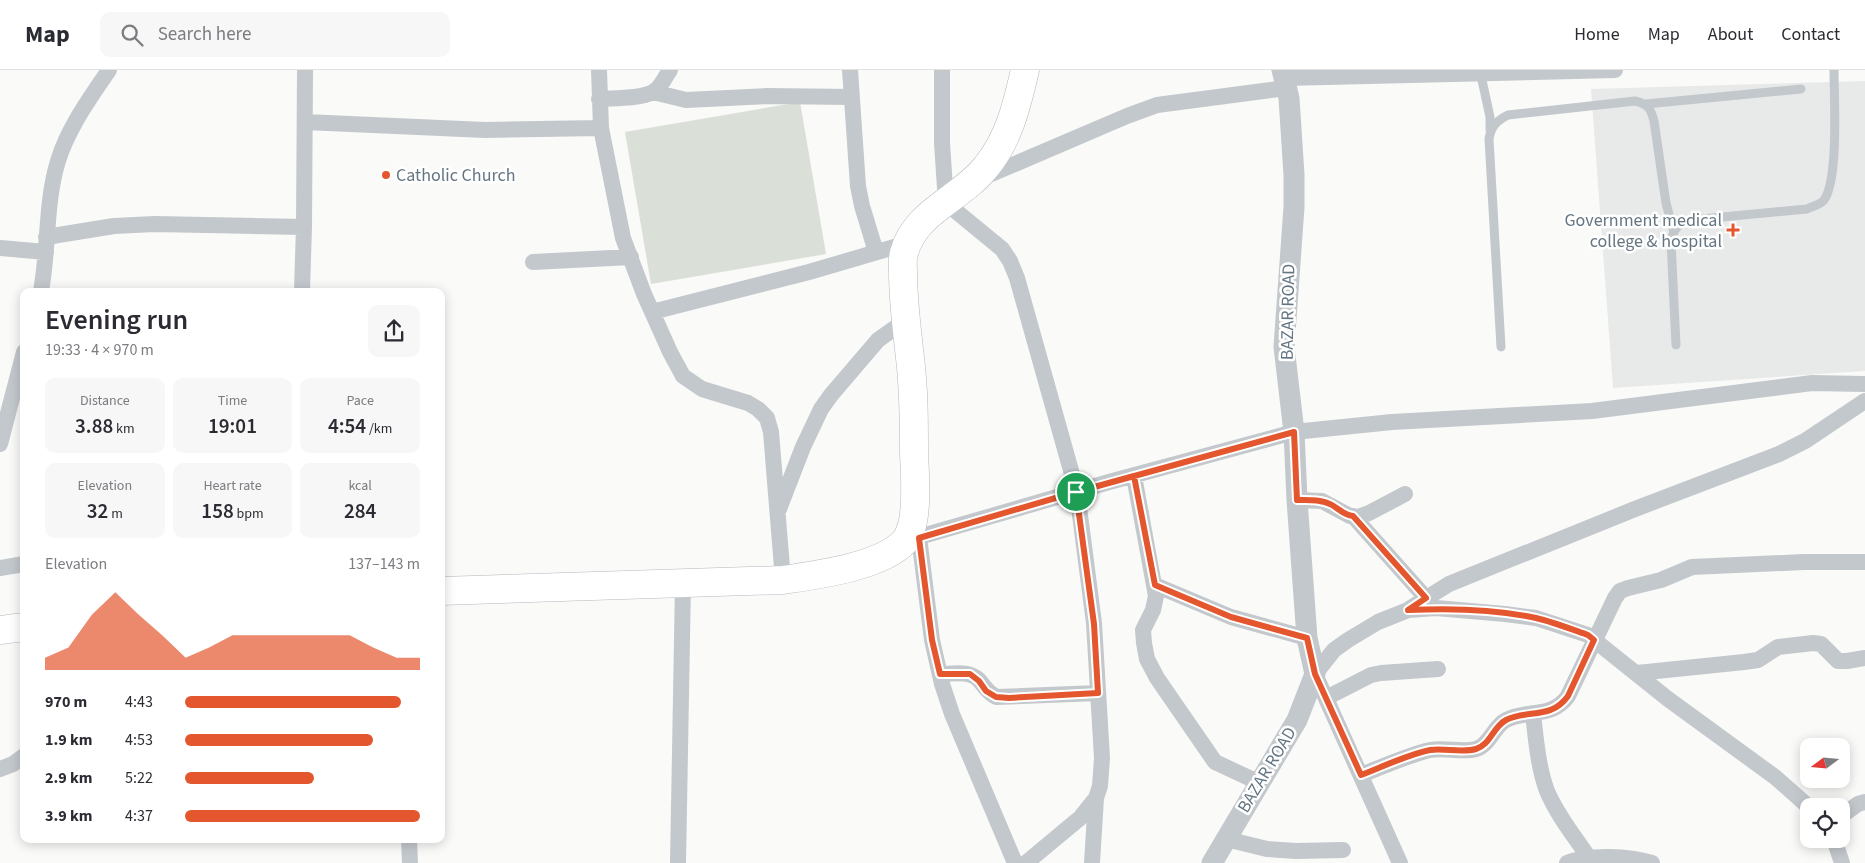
<!DOCTYPE html>
<meta charset="utf-8">
<style>
:root{--surface:#fff;--page:#f7f7f7;--text:#2b2b33;--muted:#7c7c81;--line:#e1e1e2;--accent:#e4572e}
body{margin:0;font-family:"Source Sans 3",sans-serif;background:var(--page);color:var(--text);height:100vh;display:flex;flex-direction:column;font-size:19px;white-space:nowrap}
*{box-sizing:border-box;margin:0}
p{font-size:16px;color:var(--muted)}
.icon{flex:none;width:28px;height:28px;fill:none;stroke:currentColor;stroke-width:2;stroke-linecap:round;stroke-linejoin:round}
.map{position:relative;flex:1;overflow:hidden}
.drawer{position:absolute;left:20px;top:218px;width:425px;height:555px;display:flex;flex-direction:column;background:var(--surface);border-radius:10px;box-shadow:0 2px 12px #0003}
.drawer>*{flex:none}
.needle{width:32px;rotate:254deg}
.controls{position:absolute;left:1800px;top:668px;display:grid;gap:10px}
.controls a{display:grid;place-items:center;width:50px;height:50px;border-radius:10px;background:var(--surface);box-shadow:0 2px 12px #0003;font-size:25px}
.pin{position:absolute;display:grid;place-items:center;width:42px;height:42px;color:#fff;margin:-21px;border:2px solid #fff;border-radius:50%;box-shadow:0 1px 5px #0007}
.round{display:grid;place-items:center;flex:none;width:52px;height:52px;border-radius:10px;background:var(--page)}
.head{display:flex;align-items:center;justify-content:space-between;height:85px;padding:0 25px}
h1{font-size:28px;font-weight:600;line-height:38px}
.metrics{display:grid;grid-template-columns:repeat(3,1fr);gap:8px;height:85px;padding:5px 25px}
.metrics div{display:grid;align-content:center;border-radius:10px;background:var(--page);text-align:center}
.metrics b{font-size:21px;font-weight:600}
.metrics small{font-size:14px;font-weight:400}
.metrics p{font-size:14px}
.chart{height:140px;padding:10px 25px}
.chart p{display:flex;justify-content:space-between}
.chart svg{width:100%;height:90px;margin-top:5px;fill:var(--accent);opacity:.7}
ul{padding:0 25px;list-style:none;font-size:16px}
li{display:grid;grid-template-columns:80px 60px 1fr;align-items:center;height:38px}
li i{height:12px;border-radius:6px;background:var(--accent)}
header{display:flex;align-items:center;gap:30px;box-sizing:border-box;height:70px;padding:0 25px;background:var(--surface);border-bottom:1px solid var(--line)}
header strong{font-size:24px}
nav{display:flex;gap:28px;margin-inline-start:auto;font-size:18px}
.search{width:350px;height:45px;background:var(--page);display:flex;align-items:center;gap:12px;box-sizing:border-box;padding:0 18px;border-radius:10px;color:var(--muted);font-size:19px}
.map>svg:first-child{display:block}
</style>
<header>
<strong>Map</strong>
<div class="search"><svg class="icon" aria-label="search" viewBox="0 0 24 24"><circle cx="10" cy="10" r="6"/><path d="M15 15l6 6"/></svg>Search here</div>
<nav><a>Home</a><a>Map</a><a>About</a><a>Contact</a></nav>
</header>
<div class="map">
<svg width="1865" height="793" viewBox="0 0 1865 793">
<rect width="100%" height="100%" fill="#fafaf8"/>
<path fill="#e8e9e9" d="M 1865,11 L 1865,301 L 1613,318 L 1591,19 Z"/>
<path fill="#dadfd7" d="M 800,32 L 826,184 L 651,214 L 625,62 Z"/>
<g fill="none" stroke-linecap="round" stroke-linejoin="round">
<defs>
<path id="trunk" d="M 441,521 L 783,510 C 816,505 880,497 904,472 C 908,468 912,457 913,451 C 917,429 915,405 914,383 C 914,351 914,320 910,288 C 907,260 903,231 903,202 C 903,196 902,189 904,183 C 915,141 961,129 986,97 C 1009,69 1017,35 1025,0
M 0,560 L 24,557"/>
</defs>
<use href="#trunk" stroke="#b4b9bd" stroke-width="29"/>
<path stroke="#c3c8cc" stroke-width="9" d="M 1480,1 L 1490,47 L 1490,60
M 1646,34 L 1801,19
M 1676,275 L 1671,171 C 1674,158 1678,154 1691,150 L 1807,139 C 1813,136 1820,135 1824,130 C 1839,109 1834,27 1834,0
M 1501,277 L 1489,69 C 1491,57 1496,51 1508,45 L 1635,31 C 1648,34 1651,39 1654,51 L 1666,133 L 1673,159"/>
<path stroke="#c3c8cc" stroke-width="16" d="M 599,0 L 601,58 L 623,168 L 644,224 L 670,282 L 683,306 L 702,319 L 748,333 L 758,339 L 767,348 L 771,362 L 783,510
M 850,0 L 858,116 L 862,136 L 876,182
M 942,0 L 942,73 L 946,133 L 1002,179 L 1010,191 L 1017,208 L 1077,422 L 1094,553 L 1102,688 L 1100,716 L 1096,728 L 1080,748 L 1026,793
M 1284,8 L 1615,0
M 653,22 L 686,30 L 767,26 L 852,27
M 599,29 C 614,28 640,29 653,22 C 661,18 665,7 670,0
M 305,52 L 485,60 L 601,58
M 982,108 L 1127,46 L 1157,35 L 1286,18
M 46,167 L 114,156 L 155,154 L 304,157
M 0,178 L 46,182
M 533,192 L 631,187
M 41,221 C 49,179 45,133 58,91 C 68,58 90,28 109,0
M 302,221 L 304,157 L 305,0
M 652,242 L 809,202 L 908,173
M 0,374 L 24,282
M 1134,406 L 1156,526 L 1153,540 L 1143,560 L 1144,573 L 1147,589 L 1157,608 L 1215,692 L 1260,713
M 1297,430 L 1322,431 L 1350,446 L 1358,447 L 1369,443 L 1405,424
M 779,439 L 803,377 L 821,339 L 831,325 L 878,270 L 906,250
M 1353,446 L 1426,528
M 919,467 L 932,570 L 942,614 L 952,644 L 1015,793
M 905,471 L 1109,412 L 1294,362 L 1392,352 L 1592,341 L 1812,313 L 1865,314
M 0,498 L 24,494
M 1155,515 L 1231,547 L 1307,568
M 1409,539 L 1449,514 L 1635,439 L 1779,384 L 1805,371 L 1865,331
M 1637,603 L 1744,592 L 1758,590 L 1778,577 L 1813,573 L 1821,574 L 1838,591 L 1847,591 L 1865,588
M 940,604 C 953,604 969,600 979,610 C 986,618 986,621 996,627 L 1098,623
M 1326,628 L 1371,605 L 1381,603 L 1438,599
M 1533,644 C 1536,669 1538,697 1547,721 C 1557,745 1575,767 1589,788
M 0,699 L 13,694 L 24,686
M 1361,705 C 1382,697 1408,685 1430,680 C 1445,677 1462,683 1476,679 C 1490,675 1493,657 1506,650 C 1527,639 1552,649 1568,626 L 1615,528 L 1620,521 L 1628,518 L 1661,510 L 1692,497 L 1804,492 L 1865,492
M 1841,746 L 1858,734 L 1865,732
M 409,769 L 410,793
M 1226,769 L 1267,779 L 1296,781 L 1343,780
M 1834,769 L 1842,793
M 678,793 L 683,513
M 1092,793 L 1096,728
M 1400,793 L 1315,604 L 1334,580 L 1348,570 L 1378,552 L 1408,540 L 1436,538 L 1505,544 L 1536,548 L 1588,565 L 1668,629 L 1775,707 L 1809,737
M 1567,793 C 1589,784 1629,786 1652,793"/>
<path stroke="#c3c8cc" stroke-width="21" d="M 1212,793 L 1297,650 L 1315,604 L 1307,568 L 1297,430 L 1294,362 L 1284,277 L 1294,137 L 1294,105 L 1289,28 L 1282,0"/>
<use href="#trunk" stroke="#fff" stroke-width="28"/>
</g>
<g fill="none" stroke-linecap="round" stroke-linejoin="round">
<defs>
<path id="route" d="M 1076,422 L 919,468 L 932,570 L 940,604 L 970,604 L 979,611 L 986,621 L 996,627 L 1009,628 L 1098,623 L 1094,554 L 1076,422 L 1134,406 L 1155,515 L 1231,547 L 1307,568 L 1315,604 L 1361,705 C 1382,697 1409,684 1430,680 C 1445,678 1462,683 1476,679 C 1490,675 1493,657 1506,650 C 1528,639 1551,650 1568,626 L 1594,570 L 1588,565 C 1571,559 1553,552 1536,548 C 1495,539 1449,538 1408,540 L 1426,528 L 1353,446 C 1344,445 1339,439 1332,435 C 1321,429 1308,430 1297,430 L 1294,362 L 1076,422"/>
</defs>
<use href="#route" stroke="#fff" stroke-width="10"/>
<use href="#route" stroke="#e4572e" stroke-width="6"/>
</g>
<g fill="#e4572e" stroke="#fff" stroke-width="2">
<circle cx="386" cy="105" r="5"/>
<path d="M1730.5 152.5h5v5h5v5h-5v5h-5v-5h-5v-5h5z"/>
</g>
<g text-anchor="middle" dominant-baseline="central" stroke-width="5" stroke-linejoin="round" paint-order="stroke">
<g font-size="18" fill="#657683" stroke="#fff" text-anchor="start">
<text x="396" y="105">Catholic Church</text>
<text x="1722" y="150" text-anchor="end">Government medical<tspan x="1722" dy="21">college &amp; hospital</tspan></text>
</g>
<g font-size="18" fill="#657683" stroke="#fff">
<text transform="translate(1288 242) rotate(-89)">BAZAR ROAD</text>
<text transform="translate(1267 700) rotate(-59)">BAZAR ROAD</text>
</g>
</g>
</svg>
<div class="controls">
<a><svg class="needle" viewBox="-14 -14 28 28"><path d="M0-13l5 13h-10z" fill="#e53935"/><path d="M0 13l5-13h-10z" fill="#7c7c81"/></svg></a>
<a><svg class="icon" aria-label="locate" viewBox="0 0 24 24"><circle cx="12" cy="12" r="6"/><path d="M12 2v4M12 18v4M2 12h4M18 12h4"/></svg></a>
</div>
<div class="pin" style="left:1076px;top:422px;background:#1e9e55"><svg class="icon" aria-label="arrive" viewBox="0 0 24 24"><path d="M6 21V4h12l-3 4 3 4H6"/></svg></div>
<section class="drawer">
<div class="head"><div><h1>Evening run</h1><p>19:33 · 4 × 970 m</p></div><a class="round"><svg class="icon" aria-label="share" viewBox="0 0 24 24"><path d="M12 15V3M7 8l5-5 5 5M5 13v7h14v-7"/></svg></a></div>
<div class="metrics">
<div><p>Distance</p><b>3.88<small> km</small></b></div>
<div><p>Time</p><b>19:01</b></div>
<div><p>Pace</p><b>4:54<small> /km</small></b></div>
</div>
<div class="metrics">
<div><p>Elevation</p><b>32<small> m</small></b></div>
<div><p>Heart rate</p><b>158<small> bpm</small></b></div>
<div><p>kcal</p><b>284</b></div>
</div>
<div class="chart"><p><span>Elevation</span>137–143 m</p>
<svg viewBox="0 0 160 44" preserveAspectRatio="none"><path d="M0 44V38L10 33L20 17L30 6L40 17L50 27L60 38L70 33L80 27L90 27L100 27L110 27L120 27L130 27L140 33L150 38L160 38V44z"/></svg>
</div>
<ul>
<li><b>970 m</b>4:43<i style="width:92%"></i></li>
<li><b>1.9 km</b>4:53<i style="width:80%"></i></li>
<li><b>2.9 km</b>5:22<i style="width:55%"></i></li>
<li><b>3.9 km</b>4:37<i style="width:100%"></i></li>
</ul>
</section>
</div>
